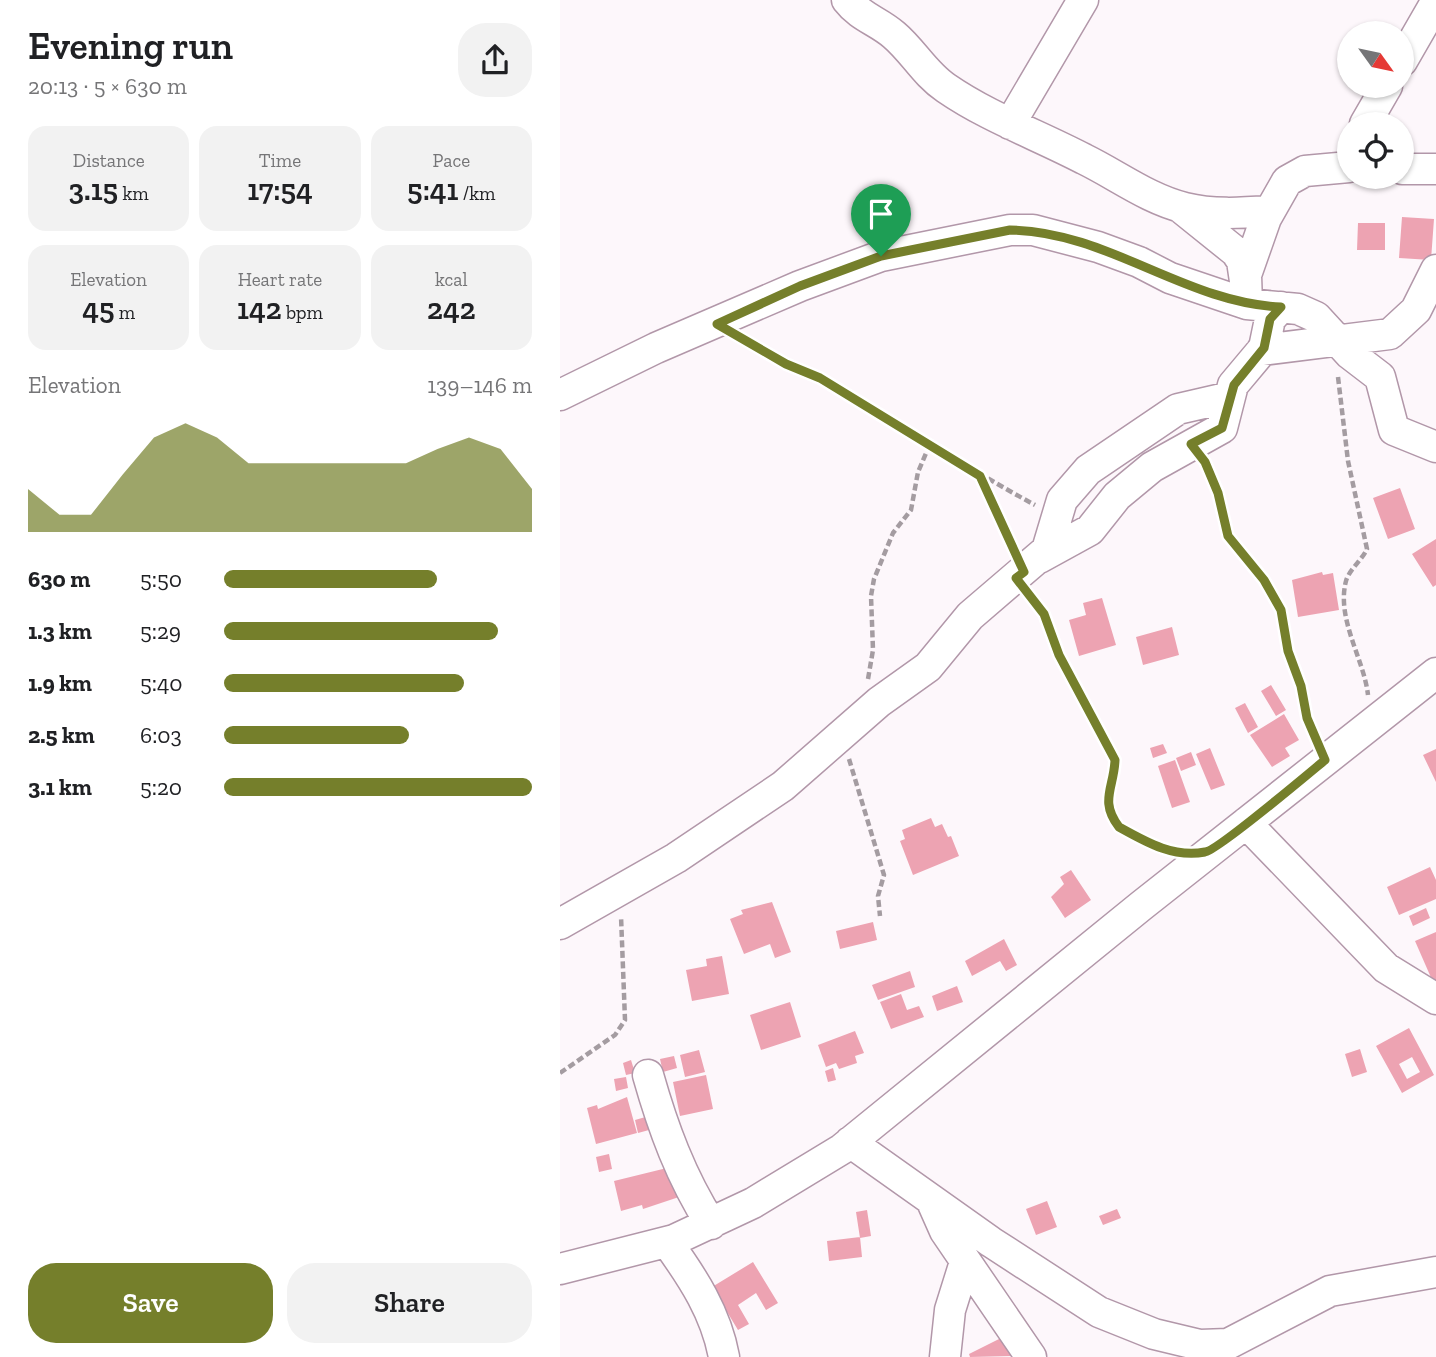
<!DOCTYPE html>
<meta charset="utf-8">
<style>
:root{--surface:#fff;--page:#f2f2f2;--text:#202124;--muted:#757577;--accent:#757f2b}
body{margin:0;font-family:"Zilla Slab",serif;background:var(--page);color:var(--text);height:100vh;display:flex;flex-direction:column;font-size:26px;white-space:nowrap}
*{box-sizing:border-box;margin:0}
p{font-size:23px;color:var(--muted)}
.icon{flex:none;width:38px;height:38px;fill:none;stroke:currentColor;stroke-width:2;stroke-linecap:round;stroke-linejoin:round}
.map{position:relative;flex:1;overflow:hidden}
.side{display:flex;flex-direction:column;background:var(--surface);width:560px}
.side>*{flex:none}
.needle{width:46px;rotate:123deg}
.tools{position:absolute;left:777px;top:21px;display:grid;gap:14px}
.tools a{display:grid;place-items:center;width:77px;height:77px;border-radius:50%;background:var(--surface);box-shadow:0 2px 5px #0004;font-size:35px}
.pin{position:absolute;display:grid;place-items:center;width:60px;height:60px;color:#fff;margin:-72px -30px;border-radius:50% 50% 50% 0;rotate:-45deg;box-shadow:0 0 7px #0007}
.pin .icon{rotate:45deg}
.round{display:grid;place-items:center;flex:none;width:74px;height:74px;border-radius:28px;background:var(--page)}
.overview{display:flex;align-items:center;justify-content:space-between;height:119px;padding:0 28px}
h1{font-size:38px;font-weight:600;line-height:52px}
.figures{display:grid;grid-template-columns:repeat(3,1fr);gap:10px;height:119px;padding:7px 28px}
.figures div{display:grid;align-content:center;border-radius:18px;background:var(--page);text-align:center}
.figures b{font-size:30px;font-weight:600}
.figures small{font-size:19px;font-weight:400}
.figures p{font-size:19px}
.chart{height:196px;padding:14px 28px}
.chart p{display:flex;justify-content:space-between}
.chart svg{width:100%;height:126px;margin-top:7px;fill:var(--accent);opacity:.7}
.button{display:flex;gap:14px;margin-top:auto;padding:14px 28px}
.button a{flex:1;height:80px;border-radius:28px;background:var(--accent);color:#fff;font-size:28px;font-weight:600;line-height:80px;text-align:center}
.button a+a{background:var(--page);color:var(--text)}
ul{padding:0 28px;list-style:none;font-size:23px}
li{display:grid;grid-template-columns:112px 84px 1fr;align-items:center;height:52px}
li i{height:18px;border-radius:9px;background:var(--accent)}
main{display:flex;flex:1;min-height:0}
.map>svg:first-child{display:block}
</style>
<main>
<section class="side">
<div class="overview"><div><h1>Evening run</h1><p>20:13 · 5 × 630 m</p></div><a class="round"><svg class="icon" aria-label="share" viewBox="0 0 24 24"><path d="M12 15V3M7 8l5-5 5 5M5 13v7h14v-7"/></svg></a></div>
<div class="figures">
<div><p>Distance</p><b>3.15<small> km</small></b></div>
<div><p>Time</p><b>17:54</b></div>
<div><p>Pace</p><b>5:41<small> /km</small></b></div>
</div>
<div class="figures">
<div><p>Elevation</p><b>45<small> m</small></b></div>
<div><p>Heart rate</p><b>142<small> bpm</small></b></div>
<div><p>kcal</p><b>242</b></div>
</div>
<div class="chart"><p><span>Elevation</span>139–146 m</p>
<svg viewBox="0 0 160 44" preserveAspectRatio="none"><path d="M0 44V29L10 38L20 38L30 24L40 11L50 6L60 11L70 20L80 20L90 20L100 20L110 20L120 20L130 15L140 11L150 15L160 29V44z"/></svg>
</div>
<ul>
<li><b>630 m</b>5:50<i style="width:69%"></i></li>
<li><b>1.3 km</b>5:29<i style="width:89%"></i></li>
<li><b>1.9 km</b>5:40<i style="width:78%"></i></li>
<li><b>2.5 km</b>6:03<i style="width:60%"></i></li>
<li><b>3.1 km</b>5:20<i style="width:100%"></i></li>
</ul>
<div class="button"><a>Save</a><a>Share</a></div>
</section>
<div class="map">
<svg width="876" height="1357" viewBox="0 0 876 1357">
<rect width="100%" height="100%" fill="#fdf7fb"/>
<path fill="#eda3b2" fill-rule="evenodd" d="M 842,217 L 874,219 L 871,260 L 839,258 Z
M 798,223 L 825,223 L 825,250 L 797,250 Z
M 840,488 L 855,529 L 828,539 L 813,498 Z
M 876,539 L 876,585 L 873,587 L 852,554 Z
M 762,572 L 763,575 L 773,573 L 779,610 L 738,617 L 732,580 Z
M 542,598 L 556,645 L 519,656 L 509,620 L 526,615 L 523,603 Z
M 612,627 L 619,655 L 583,665 L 576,637 Z
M 711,685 L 726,710 L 716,716 L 701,691 Z
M 685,703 L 698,727 L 688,733 L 675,708 Z
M 724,714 L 739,740 L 725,748 L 730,756 L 712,767 L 690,735 Z
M 603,744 L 607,753 L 593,758 L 590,748 Z
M 650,748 L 665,785 L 651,790 L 636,754 Z
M 876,749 L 876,782 L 863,755 Z
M 631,752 L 636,765 L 621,771 L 616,758 Z
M 615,760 L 630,802 L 612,808 L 598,766 Z
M 371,818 L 375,827 L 382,824 L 388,837 L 391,836 L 399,856 L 353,875 L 340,841 L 345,839 L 342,830 Z
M 870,867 L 876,880 L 876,899 L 839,915 L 827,887 Z
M 511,870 L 531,900 L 505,918 L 491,897 L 504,884 L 500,877 Z
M 212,902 L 231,952 L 215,958 L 210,944 L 184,954 L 170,919 L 183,914 L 181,910 Z
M 866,908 L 870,918 L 853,926 L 849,916 Z
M 313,922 L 317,940 L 280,949 L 276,931 Z
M 876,932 L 876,989 L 855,941 Z
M 444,939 L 457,965 L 446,971 L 440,961 L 412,976 L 405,961 Z
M 162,956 L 169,994 L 132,1001 L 126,970 L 147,966 L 146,959 Z
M 350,971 L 355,987 L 318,1000 L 312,985 Z
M 397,986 L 403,1002 L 377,1011 L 372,996 Z
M 341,994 L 347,1010 L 359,1006 L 364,1017 L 331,1029 L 320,1002 Z
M 230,1002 L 241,1037 L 201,1050 L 190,1015 Z
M 849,1028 L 874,1075 L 842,1093 L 816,1046 ZM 852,1057 L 860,1072 L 847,1079 L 839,1064 Z
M 295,1031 L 304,1053 L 295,1056 L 297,1063 L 279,1069 L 276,1063 L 266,1067 L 258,1045 Z
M 800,1049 L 807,1072 L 792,1077 L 785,1054 Z
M 139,1050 L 145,1072 L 125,1077 L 120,1055 Z
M 114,1056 L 117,1068 L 103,1072 L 100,1059 Z
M 71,1060 L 75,1073 L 66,1075 L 63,1063 Z
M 273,1068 L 276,1080 L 268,1082 L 265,1071 Z
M 146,1075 L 153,1109 L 120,1116 L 113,1082 Z
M 66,1077 L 68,1088 L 56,1091 L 54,1079 Z
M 67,1097 L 77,1133 L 36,1144 L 27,1108 L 37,1105 L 38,1109 Z
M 96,1114 L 100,1127 L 78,1133 L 75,1120 Z
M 49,1154 L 52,1169 L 39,1172 L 36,1157 Z
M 115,1166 L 122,1196 L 83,1209 L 82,1205 L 61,1211 L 54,1181 Z
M 487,1201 L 497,1227 L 476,1235 L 466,1209 Z
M 557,1209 L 561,1218 L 543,1225 L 539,1216 Z
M 307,1210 L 311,1236 L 300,1238 L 296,1212 Z
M 300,1237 L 302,1257 L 269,1261 L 267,1241 Z
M 193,1262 L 218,1303 L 206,1310 L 196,1293 L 178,1305 L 189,1324 L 178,1330 L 152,1287 Z
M 439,1339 L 445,1340 L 452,1356 L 410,1357 L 409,1354 Z"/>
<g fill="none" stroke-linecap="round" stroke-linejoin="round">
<defs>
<path id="minor" d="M 287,0 C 300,17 318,21 334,35 C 353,51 365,74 386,88 C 428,117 478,135 524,159 C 557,175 588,199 625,208 C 653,215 681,213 710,211
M 842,61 L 876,2
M 450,124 L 523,0
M 805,124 L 827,86
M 842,169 L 876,169
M 620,207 L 676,252 L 682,261 L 685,281
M 687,304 L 686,275 L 706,218 L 727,181 L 745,171 L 789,167
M 702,350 L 830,334 L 856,310 L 876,270
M 0,395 L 96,348 L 240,286 L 321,256 L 450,230 L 473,230 L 538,247 L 579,262 L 610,278 L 687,304 L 738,309 L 756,317 L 790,354 L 820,377 L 834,430 L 876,447
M 479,558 L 530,530 L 557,496 L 592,467 L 662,428 L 673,385 L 704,348 L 710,319 L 721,307
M 686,823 L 826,968 L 876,999
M 0,924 L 116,858 L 223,786 L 319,702 L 368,667 L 410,616 L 487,550 L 502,500 L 528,470 L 618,409 L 670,397
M 88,1075 C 103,1128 121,1177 151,1224
M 290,1142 L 431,1242 L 539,1312 L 594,1334 L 640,1345 L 668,1344 L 770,1291 L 876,1272
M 373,1204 L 385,1231 L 471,1357
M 107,1242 C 133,1278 156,1313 164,1357
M 0,1269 L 114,1240 L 193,1203 L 282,1149 L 581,906 L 876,673
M 385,1357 L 390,1310 L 405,1262"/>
</defs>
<use href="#minor" stroke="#b297a9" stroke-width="33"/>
<path stroke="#a49ca1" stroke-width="4.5" stroke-dasharray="7 3.5" stroke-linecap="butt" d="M 182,338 C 218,359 255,375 291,396 C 353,432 412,471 475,505
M 778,377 L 788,461 L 807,549 C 802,560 789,570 786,581 C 776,619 804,659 808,695
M 646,465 L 658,493 L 668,536 L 703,580 L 721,610 L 728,651 L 753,738
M 421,477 L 453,549
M 468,597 L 483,614 L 499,655 L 555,759 C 555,774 550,785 547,798 C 542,829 590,845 612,852
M 308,679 L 313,650 L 311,596 L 314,579 L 333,533 L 351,510 L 358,472 L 370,444
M 289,759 L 324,875 L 318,896 L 320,916
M 0,1073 L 55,1035 L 65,1020 L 61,916"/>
<use href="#minor" stroke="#fff" stroke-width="30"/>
</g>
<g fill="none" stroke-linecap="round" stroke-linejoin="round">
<defs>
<path id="route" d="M 450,230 C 547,231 625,303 721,307 L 710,319 L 704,348 L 674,385 L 662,428 L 631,444 L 645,462 L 658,493 L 668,536 L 704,580 L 721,610 L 728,651 L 741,686 L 747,718 L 765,760 C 748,774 657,851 645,852 C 613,858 586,842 559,827 C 539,801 554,788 555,760 L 499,655 L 484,614 L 456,578 L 464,572 L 420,476 L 260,378 L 226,364 L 157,324 L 240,286 L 321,256 Z"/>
</defs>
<use href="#route" stroke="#fff" stroke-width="14"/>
<use href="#route" stroke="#757f2b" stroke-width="9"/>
</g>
</svg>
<div class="tools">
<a><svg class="needle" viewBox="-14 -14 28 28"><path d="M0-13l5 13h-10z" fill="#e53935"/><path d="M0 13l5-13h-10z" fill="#757577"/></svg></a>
<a><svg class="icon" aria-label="locate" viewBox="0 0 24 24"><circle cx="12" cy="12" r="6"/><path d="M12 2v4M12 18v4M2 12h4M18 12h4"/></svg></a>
</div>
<div class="pin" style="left:321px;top:256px;background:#1e9e55"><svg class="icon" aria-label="arrive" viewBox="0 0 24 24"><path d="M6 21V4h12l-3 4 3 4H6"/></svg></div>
</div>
</main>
